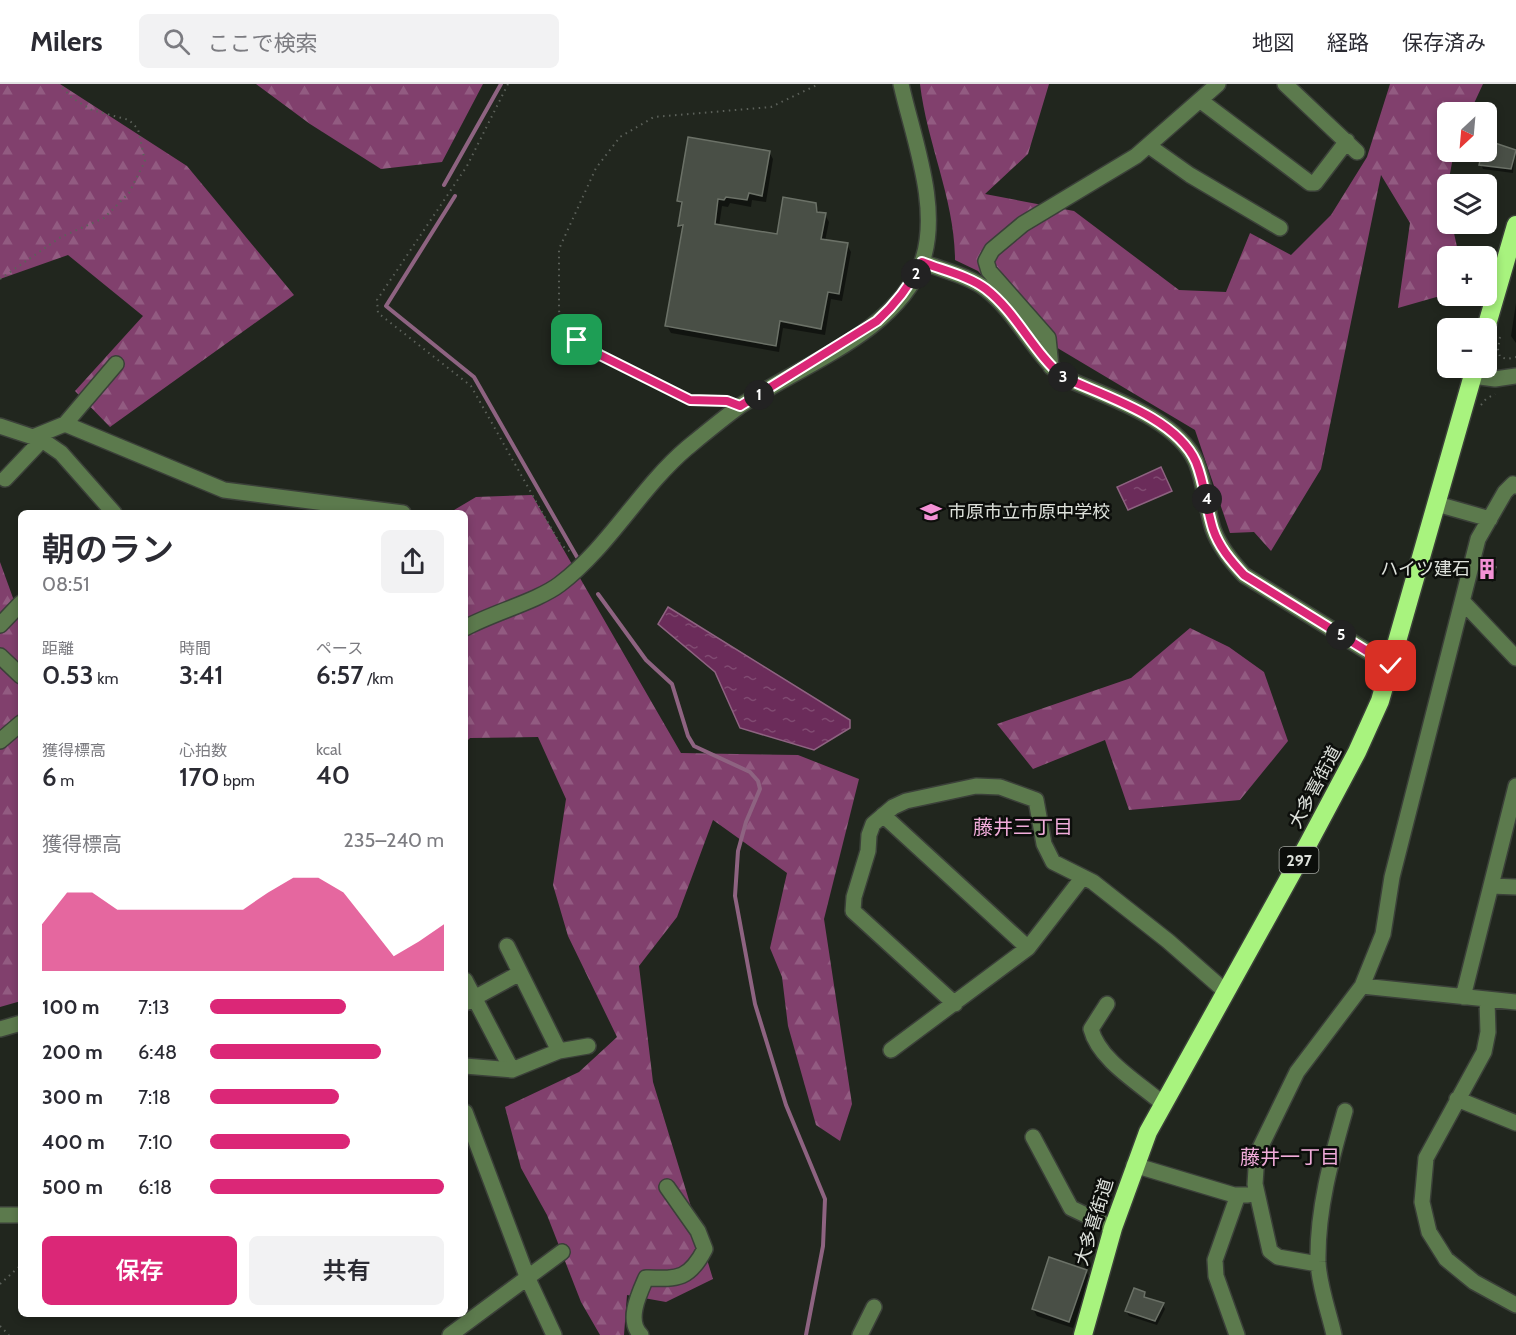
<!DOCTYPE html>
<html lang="ja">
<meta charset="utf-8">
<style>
:root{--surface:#fff;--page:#f2f2f3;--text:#2b2b33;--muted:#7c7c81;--line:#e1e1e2;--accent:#db2777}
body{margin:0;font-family:Cabin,"Noto Sans JP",sans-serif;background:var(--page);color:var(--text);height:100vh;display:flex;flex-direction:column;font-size:22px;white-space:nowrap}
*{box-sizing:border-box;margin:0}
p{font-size:20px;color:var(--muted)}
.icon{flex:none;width:33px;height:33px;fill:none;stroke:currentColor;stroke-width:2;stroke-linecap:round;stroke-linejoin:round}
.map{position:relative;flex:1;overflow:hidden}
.details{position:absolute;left:18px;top:426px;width:450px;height:807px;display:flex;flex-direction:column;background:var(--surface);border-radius:9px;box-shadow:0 3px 9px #0003}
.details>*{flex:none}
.needle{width:39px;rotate:206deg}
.tools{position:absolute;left:1437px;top:18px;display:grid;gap:12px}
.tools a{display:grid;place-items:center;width:60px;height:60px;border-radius:9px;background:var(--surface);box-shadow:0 3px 9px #0003;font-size:30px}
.pin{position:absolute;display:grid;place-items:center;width:51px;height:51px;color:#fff;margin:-26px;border-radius:12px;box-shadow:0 3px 9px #0006}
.km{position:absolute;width:30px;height:30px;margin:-15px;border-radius:50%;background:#222;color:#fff;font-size:16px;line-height:30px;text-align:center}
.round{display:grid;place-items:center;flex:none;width:63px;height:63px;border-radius:9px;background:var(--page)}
.headline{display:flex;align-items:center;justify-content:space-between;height:102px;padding:0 24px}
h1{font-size:33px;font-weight:600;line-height:45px}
.figures{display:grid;grid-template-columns:repeat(3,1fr);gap:9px;height:102px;padding:6px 24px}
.figures div{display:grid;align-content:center}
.figures b{font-size:26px;font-weight:600}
.figures small{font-size:16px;font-weight:400}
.figures p{font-size:16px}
.chart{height:168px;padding:12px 24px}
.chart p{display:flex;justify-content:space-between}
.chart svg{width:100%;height:108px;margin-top:6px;fill:var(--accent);opacity:.7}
.cta{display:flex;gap:12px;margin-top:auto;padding:12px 24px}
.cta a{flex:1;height:69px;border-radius:9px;background:var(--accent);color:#fff;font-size:24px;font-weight:600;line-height:69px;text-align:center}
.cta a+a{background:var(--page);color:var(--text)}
ul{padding:0 24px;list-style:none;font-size:20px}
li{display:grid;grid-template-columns:96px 72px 1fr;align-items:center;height:45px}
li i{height:15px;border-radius:8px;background:var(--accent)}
header{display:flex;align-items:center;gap:36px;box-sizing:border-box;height:84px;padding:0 30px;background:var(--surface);border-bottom:2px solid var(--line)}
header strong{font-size:28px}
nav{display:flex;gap:33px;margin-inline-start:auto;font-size:21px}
.search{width:420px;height:54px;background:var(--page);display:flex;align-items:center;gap:15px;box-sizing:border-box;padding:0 21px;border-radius:9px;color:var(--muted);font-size:22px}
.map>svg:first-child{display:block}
</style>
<header>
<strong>Milers</strong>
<div class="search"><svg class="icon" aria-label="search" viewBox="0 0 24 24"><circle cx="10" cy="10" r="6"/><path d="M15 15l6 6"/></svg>ここで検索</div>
<nav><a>地図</a><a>経路</a><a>保存済み</a></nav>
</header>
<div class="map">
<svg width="1516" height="1251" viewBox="0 0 1516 1251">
<defs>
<pattern id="forest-firs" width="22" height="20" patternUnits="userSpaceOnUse" patternTransform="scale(1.5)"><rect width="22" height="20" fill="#81406d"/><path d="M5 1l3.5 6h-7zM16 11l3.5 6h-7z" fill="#925b81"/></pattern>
<pattern id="water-ripples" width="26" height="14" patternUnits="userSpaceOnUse" patternTransform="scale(1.5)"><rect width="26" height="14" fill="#6b2c5a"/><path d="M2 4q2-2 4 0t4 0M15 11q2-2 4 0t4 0" fill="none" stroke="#804a71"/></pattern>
</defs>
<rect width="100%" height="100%" fill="#21261e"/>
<path fill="url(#forest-firs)" d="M 0,0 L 60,0 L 187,82 L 294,211 L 110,343 L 75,307 L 143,232 L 68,171 L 0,195 Z
M 256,0 L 483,0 L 442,78 L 381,85 L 310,40 Z
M 920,0 L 1049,0 L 1028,70 L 985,110 L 1074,127 L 1179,206 L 1226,208 L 1250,149 L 1291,171 L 1331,131 L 1367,73 L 1390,0 L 1483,0 L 1470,28 L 1448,28 L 1448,68 L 1454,68 L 1448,100 L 1448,140 L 1452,140 L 1459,172 L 1448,172 L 1447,210 L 1398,224 L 1410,139 L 1381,91 L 1321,385 L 1271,467 L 1254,448 L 1230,449 L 1195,346 L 1034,250 L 978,187 L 955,176 C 955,116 927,60 920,0 Z
M 532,411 L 681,669 L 798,671 L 859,695 L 824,835 L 852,1020 L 840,1057 L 816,1041 L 788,942 L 782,893 L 770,864 L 787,789 L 713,736 L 677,833 L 639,882 L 653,998 L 713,1195 L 666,1218 L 627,1211 L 624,1251 L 600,1251 L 581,1218 L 547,1131 L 521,1084 L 505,1023 L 579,988 L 617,953 L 568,852 L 553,801 L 566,715 L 538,653 L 470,654 L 465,659 L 465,429 L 449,429 L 476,413 Z
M 0,478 L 21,536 L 21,917 L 0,923 Z
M 1190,544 L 1229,563 L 1264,588 L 1288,657 L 1240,716 L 1129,726 L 1105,656 L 1033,685 L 997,640 L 1131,594 Z"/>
<path fill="url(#water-ripples)" stroke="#8e6381" stroke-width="1.5" d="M 1161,383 L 1172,407 L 1128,426 L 1117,403 Z
M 668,523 L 850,636 L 850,644 L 814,666 L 740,644 L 715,588 L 658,540 Z"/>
<path fill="#0007" d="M 1515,67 L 1513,89 L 1483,85 L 1481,80 L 1484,68 Z
M 769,68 L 773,75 L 766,118 L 752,116 L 751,123 L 730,119 L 728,123 L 722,122 L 719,142 L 779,152 L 815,120 L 820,130 L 825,131 L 829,138 L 825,157 L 847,161 L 851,168 L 842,217 L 831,215 L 825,251 L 783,244 L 779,268 L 671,249 L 667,242 L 684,148 L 680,141 L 683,124 L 679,117 Z
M 1516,219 L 1516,259 L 1511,252 Z
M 1495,484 L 1497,488 L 1493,498 L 1483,494 L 1481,489 Z
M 1086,1187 L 1090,1194 L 1073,1244 L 1037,1232 L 1033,1225 Z
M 1144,1209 L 1146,1215 L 1163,1221 L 1165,1225 L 1157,1241 L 1129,1232 L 1126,1227 Z"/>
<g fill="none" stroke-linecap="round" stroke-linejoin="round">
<path stroke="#8e6381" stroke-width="4" d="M 444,101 L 501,0
M 455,112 L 386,222 L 474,293 L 577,473
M 598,510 L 646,576 L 672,600 L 688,652 L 694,662 L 750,688 L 758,697 L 760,705 L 746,738 L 738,767 L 735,812 L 755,920 L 786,1021 L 825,1115 L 823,1162 L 806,1251"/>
</g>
<path fill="#494f46" stroke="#6b7167" stroke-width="1.5" d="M 688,53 L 770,67 L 762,112 L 749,109 L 747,116 L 726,113 L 724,116 L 718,115 L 715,140 L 777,150 L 783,113 L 816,119 L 817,128 L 826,129 L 821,155 L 848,159 L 839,210 L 828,208 L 821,245 L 780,237 L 776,262 L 665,242 L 683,141 L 678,142 L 682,118 L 677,117 Z
M 1486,56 L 1516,66 L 1511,85 L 1479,81 L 1482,68 L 1486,68 Z
M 1483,474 L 1496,483 L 1491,495 L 1479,489 Z
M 1049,1173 L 1087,1186 L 1069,1238 L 1032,1225 Z
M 1134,1204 L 1145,1208 L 1144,1213 L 1164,1219 L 1155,1237 L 1125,1227 Z"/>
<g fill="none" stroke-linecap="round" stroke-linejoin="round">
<defs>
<path id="minor" d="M 1285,0 L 1357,68
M 1201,17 L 1310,99 L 1315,99 L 1347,57
M 1149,62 L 1190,91 L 1280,144
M 922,178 C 942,186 969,192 986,205 C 1017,229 1033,268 1063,293 C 1104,312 1177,334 1196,378 C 1205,400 1206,423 1213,445 C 1219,462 1231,477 1244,491 L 1391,582
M 1051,283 L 1048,254 L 989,187 L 986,177 L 992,166 L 1023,140 L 1136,72 L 1218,0
M 1473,292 L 1495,295 L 1516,292
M 65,340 L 116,280
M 0,342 L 42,356 L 61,369 L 114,429
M 33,353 L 65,340 L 224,406 L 403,429
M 5,395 L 42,356
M 1437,420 L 1490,435
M 1463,518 L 1516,574
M 0,541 L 21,519
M 465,544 C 492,529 538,517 560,500 C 609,463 640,404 687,364 C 704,350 722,335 740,322 C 798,282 897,249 922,178 C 941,124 913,54 901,0
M 0,572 L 21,592
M 0,657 L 21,639
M 883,731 L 1028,864
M 1491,802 L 1516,803
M 507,862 L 559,967
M 465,896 L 512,986
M 1362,902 L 1516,918
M 1463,913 L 1516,702
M 1487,917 L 1488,948 L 1484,968 L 1426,1074 L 1422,1118 L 1429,1148 L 1446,1175 L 1474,1198 L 1516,1221
M 465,919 L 520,889
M 955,920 L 853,827 L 854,813 L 868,767 L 869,751 L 873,740 L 893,723 L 906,717 L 976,702 L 1000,703 L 1036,716 L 1044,760 L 1053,778 L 1093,798 L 1168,857 L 1225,907
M 1107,920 L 1091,945 C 1099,976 1139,999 1162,1019
M 0,945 L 21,939
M 891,966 L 1028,864 L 1083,793
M 465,982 L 512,986 L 559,967 L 588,962
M 1457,1015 L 1516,1039
M 465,1028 L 528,1195 L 554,1251
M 1033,1053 L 1071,1124 L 1113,1144
M 1134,1081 L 1234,1111 L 1248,1111
M 0,1131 L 21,1131
M 1318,1180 L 1278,1173 L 1270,1167 L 1255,1100 L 1257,1070 L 1297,988 L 1362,902 L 1383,850 L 1392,793 L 1478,455 L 1505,408 L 1513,400 L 1516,402
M 450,1251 L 562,1168
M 641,1251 C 626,1237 639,1210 646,1194 C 678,1195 689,1196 705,1165 L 698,1147 L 667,1103
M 860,1251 L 874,1223
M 1237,1251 L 1216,1192 L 1215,1176 L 1238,1111
M 1334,1251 C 1329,1228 1319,1202 1318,1178 C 1317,1126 1331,1076 1345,1027"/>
<path id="highway" d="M 1486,244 L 1516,141
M 1083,1251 L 1113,1144 L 1148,1048 L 1308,760 L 1357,668 L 1380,617 L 1475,284"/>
</defs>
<use href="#minor" stroke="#3b4039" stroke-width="18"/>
<use href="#highway" stroke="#3b4039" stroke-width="21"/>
<path stroke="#5c615a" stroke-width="2" stroke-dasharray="1.5 4.5" stroke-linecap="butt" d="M 508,0 L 467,82 L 377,216 L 378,229 L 471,302 L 560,460 L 572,469
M 0,195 L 61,153 L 104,134 L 129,109 L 145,77 L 138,45 L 129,36 L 92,26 L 72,14 L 59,0
M 1500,253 L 1498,265 L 1500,273 L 1507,275 L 1516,273
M 721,317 L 690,316 L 600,271 L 577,256 L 559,227 L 559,165 L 596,84 L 620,53 L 654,33 L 771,23 L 819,0
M 1481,321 L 1486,315 L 1495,310
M 0,1200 L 21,1181
M 0,1242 L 9,1251"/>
<use href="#minor" stroke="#5c7a4d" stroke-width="15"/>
<use href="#highway" stroke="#a8f37e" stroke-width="18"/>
</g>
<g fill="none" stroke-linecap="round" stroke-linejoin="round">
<defs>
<path id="route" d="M 577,256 L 600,271 L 690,316 L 727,317 L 740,322 L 877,237 C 897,219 910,201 922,178 C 942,186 969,192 986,205 C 1017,229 1033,268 1063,293 C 1104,312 1177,334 1196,378 C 1205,400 1206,423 1213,445 C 1219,463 1231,477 1244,491 L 1391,582"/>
</defs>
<use href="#route" stroke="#fff" stroke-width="12"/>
<use href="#route" stroke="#db2777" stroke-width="8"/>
</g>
<defs>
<symbol id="school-bare" viewBox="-9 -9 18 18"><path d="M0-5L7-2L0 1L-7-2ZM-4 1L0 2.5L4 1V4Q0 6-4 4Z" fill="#f391d5" stroke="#0c0e0b" stroke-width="2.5" paint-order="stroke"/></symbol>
<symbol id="building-bare" viewBox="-9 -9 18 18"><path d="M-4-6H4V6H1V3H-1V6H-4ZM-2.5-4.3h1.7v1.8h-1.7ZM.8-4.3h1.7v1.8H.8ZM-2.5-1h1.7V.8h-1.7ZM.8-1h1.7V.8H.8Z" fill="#f391d5" stroke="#0c0e0b" stroke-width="2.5" paint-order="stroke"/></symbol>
</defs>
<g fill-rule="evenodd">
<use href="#school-bare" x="916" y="413" width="30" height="30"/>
<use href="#building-bare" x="1472" y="470" width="30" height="30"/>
</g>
<g text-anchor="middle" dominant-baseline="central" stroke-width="5" stroke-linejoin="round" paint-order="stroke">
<rect fill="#0c0e0b" stroke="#9fa29d" stroke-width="1.5" x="1279.5" y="763" width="39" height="26" rx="4.5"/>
<g font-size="16" font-weight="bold" fill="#dee2dc">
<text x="1299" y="776">297</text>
</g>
<g font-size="18" fill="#dee2dc" stroke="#0c0e0b" text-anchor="start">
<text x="948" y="428">市原市立市原中学校</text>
<text x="1470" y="485" text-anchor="end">ハイツ建石</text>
</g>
<g font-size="18" fill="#dee2dc" stroke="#0c0e0b">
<text transform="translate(1315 703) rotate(-62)">大多喜街道</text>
<text transform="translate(1094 1138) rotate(-73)">大多喜街道</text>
</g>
<g font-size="20" fill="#f1acda" stroke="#0c0e0b">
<text x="1023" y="743">藤井三丁目</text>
<text x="1290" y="1073">藤井一丁目</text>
</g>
</g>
</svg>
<div class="tools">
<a><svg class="needle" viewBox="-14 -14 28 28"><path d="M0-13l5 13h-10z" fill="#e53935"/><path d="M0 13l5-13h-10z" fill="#7c7c81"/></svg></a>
<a><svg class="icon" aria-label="layers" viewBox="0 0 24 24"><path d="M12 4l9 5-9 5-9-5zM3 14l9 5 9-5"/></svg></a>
<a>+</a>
<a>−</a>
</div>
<div class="pin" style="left:577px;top:256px;background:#1e9e55"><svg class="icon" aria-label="arrive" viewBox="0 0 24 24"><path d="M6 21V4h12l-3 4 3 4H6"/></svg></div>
<div class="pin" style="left:1391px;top:582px;background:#d93025"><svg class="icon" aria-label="check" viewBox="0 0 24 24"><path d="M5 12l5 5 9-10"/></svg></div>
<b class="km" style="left:759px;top:311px">1</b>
<b class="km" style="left:916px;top:190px">2</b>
<b class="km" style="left:1063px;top:293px">3</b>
<b class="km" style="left:1207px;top:415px">4</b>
<b class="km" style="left:1341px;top:551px">5</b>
<section class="details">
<div class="headline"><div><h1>朝のラン</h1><p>08:51</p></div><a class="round"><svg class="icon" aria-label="share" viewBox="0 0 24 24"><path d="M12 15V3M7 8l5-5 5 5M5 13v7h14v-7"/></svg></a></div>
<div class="figures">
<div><p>距離</p><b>0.53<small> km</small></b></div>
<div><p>時間</p><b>3:41</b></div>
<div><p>ペース</p><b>6:57<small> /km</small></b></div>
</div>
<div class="figures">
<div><p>獲得標高</p><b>6<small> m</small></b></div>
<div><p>心拍数</p><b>170<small> bpm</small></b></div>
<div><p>kcal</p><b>40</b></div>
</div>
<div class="chart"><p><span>獲得標高</span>235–240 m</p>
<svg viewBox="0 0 160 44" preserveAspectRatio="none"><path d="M0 44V25L10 12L20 12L30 19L40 19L50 19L60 19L70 19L80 19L90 12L100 6L110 6L120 12L130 25L140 38L150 32L160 25V44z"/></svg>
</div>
<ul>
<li><b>100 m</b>7:13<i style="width:58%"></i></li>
<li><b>200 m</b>6:48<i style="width:73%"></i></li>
<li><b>300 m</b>7:18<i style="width:55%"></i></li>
<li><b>400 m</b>7:10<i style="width:60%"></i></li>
<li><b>500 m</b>6:18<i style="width:100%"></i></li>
</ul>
<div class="cta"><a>保存</a><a>共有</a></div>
</section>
</div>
